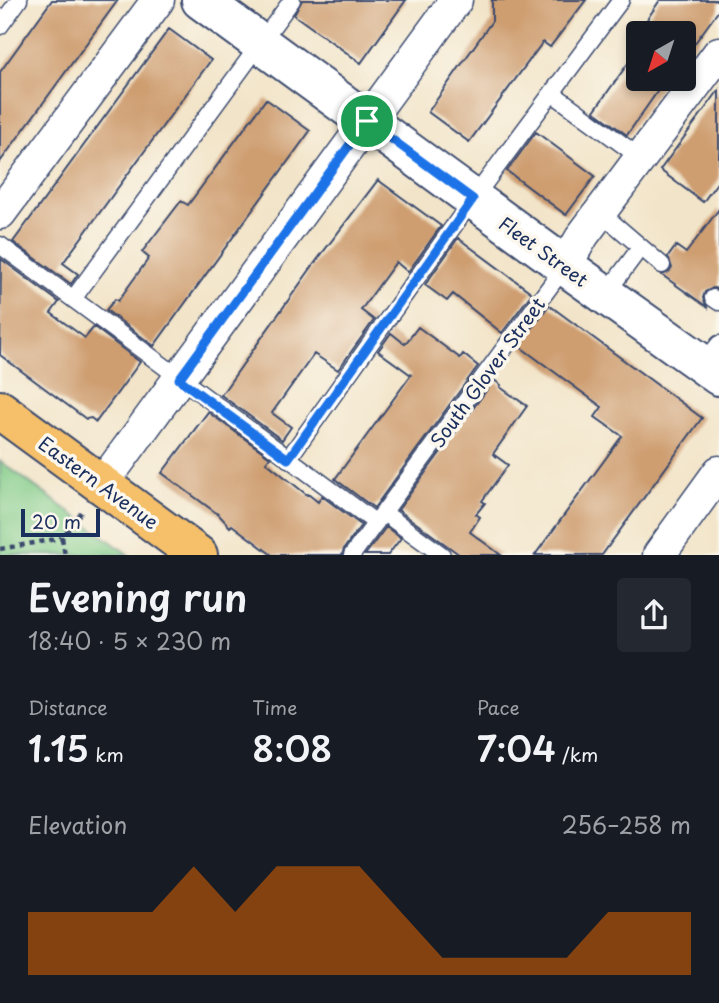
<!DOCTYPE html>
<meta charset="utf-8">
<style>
:root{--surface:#171b24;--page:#242831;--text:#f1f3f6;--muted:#9ea1a6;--accent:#b45309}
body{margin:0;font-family:"Playpen Sans",sans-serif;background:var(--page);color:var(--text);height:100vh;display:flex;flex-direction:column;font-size:26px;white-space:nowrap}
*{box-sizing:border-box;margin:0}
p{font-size:23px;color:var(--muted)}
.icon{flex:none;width:38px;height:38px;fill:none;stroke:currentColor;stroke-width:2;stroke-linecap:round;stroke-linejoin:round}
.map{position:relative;height:555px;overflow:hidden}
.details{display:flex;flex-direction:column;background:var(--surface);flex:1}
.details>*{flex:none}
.needle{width:46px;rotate:219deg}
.fabs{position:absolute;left:626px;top:21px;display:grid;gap:14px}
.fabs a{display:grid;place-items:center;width:70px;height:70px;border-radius:7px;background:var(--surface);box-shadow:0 4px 10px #0003;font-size:35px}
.scale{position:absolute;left:21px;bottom:18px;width:79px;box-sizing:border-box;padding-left:7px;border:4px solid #1b2f5e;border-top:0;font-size:19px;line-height:24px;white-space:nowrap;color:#1b2f5e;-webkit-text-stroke:5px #fbf7ec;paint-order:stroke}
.pin{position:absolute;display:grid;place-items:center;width:60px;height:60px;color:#fff;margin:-30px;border:4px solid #fff;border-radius:50%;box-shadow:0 2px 7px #0007}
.round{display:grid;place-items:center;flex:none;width:74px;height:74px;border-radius:7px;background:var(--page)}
.overview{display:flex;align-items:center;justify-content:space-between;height:119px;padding:0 28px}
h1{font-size:38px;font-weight:600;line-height:52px}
.figures{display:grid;grid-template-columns:repeat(3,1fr);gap:10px;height:119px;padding:7px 28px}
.figures div{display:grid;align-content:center}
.figures b{font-size:35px;font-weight:600}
.figures small{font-size:19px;font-weight:400}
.figures p{font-size:19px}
.chart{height:196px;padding:14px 28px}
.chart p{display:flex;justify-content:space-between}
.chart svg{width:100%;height:126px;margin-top:7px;fill:var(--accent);opacity:.7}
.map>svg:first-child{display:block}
</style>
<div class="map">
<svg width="719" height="555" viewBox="0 0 719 555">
<rect width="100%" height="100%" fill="#fbf7ec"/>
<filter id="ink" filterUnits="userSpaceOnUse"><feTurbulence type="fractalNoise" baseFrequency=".0143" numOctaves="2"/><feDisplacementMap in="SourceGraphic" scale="14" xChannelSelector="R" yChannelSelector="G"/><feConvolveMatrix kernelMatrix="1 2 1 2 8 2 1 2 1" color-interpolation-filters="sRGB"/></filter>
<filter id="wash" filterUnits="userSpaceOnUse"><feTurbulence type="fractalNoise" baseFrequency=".00686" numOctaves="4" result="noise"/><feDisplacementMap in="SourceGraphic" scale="28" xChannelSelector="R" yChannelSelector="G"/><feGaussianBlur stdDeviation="1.57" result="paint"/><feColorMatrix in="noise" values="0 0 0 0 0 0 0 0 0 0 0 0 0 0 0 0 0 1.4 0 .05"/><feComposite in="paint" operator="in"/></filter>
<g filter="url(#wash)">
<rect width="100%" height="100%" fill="#f2e4c8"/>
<path fill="#81cb88" stroke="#4e7d73" stroke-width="2" d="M 0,461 L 129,555 L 0,555 Z"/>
<g id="blocks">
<path fill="#ce9d6f" d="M 52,0 L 118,0 L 0,162 L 0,72 Z
M 302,0 L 406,0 L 361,63 L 294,15 Z
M 492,0 L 586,0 L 550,47 L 543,42 L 469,142 L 428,112 L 492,21 Z
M 660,0 L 719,0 L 719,10 L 684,58 L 684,33 L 638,33 Z
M 169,29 L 211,60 L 63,263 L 78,274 L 71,284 L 13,242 Z
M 639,48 L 639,79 L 666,79 L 627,135 L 594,111 Z
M 719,90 L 719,180 L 703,202 L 660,170 Z
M 266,99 L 310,131 L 154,346 L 106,310 L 115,299 L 118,301 L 149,258 L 142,252 L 181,201 L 188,205 Z
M 536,132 L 595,176 L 566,215 L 507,171 Z
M 378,180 L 441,226 L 408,272 L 396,262 L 361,310 L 374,320 L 338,370 L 314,354 L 272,413 L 291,427 L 282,440 L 221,395 L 314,264 Z
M 719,209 L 719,289 L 713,288 L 705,292 L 703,298 L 707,307 L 662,275 L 669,272 L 672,268 L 668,257 L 676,246 L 686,253 Z
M 458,238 L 532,293 L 502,333 L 453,294 L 447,301 L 425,285 Z
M 1,259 L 59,302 L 51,313 L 85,338 L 94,327 L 140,362 L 96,422 L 91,418 L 86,419 L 0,355 Z
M 549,305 L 702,418 L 602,555 L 535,555 L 622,436 L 595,417 L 602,407 L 519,346 Z
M 418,327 L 460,358 L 463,354 L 478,366 L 374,508 L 335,479 L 411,375 L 378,351 L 391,333 L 405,344 Z
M 494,380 L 501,385 L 500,387 L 527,406 L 493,454 L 508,465 L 482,501 L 485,503 L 476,514 L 480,517 L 470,532 L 501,555 L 460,555 L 398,510 Z
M 208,412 L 270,457 L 266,462 L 307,495 L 308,494 L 318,502 L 322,496 L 361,525 L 344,549 L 342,555 L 272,555 L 232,525 L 230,527 L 219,515 L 162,473 Z
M 386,527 L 401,538 L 388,555 L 365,555 Z"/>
</g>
</g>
<g filter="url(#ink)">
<use href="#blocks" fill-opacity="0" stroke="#3b4a6e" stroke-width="2"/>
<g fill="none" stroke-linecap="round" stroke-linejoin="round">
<defs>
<path id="service" d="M 0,26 L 19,0
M 552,93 L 641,158
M 600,212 L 662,265
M 0,245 L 376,523
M 605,295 L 640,248
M 713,298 L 719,302
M 73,299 L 292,0
M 703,364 L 719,344
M 288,459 L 473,199 L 621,0
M 384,513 L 442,555
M 352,555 L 565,266"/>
<path id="minor" d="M 0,213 L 158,0
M 565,266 L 583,235 L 719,53
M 102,484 L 456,0
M 659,555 L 719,472"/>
<path id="tertiary" d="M 201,0 L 565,266 L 719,376"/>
<path id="primary" d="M 0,410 L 198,555"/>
</defs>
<use href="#service" stroke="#3b4a6e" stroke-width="19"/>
<use href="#minor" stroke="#3b4a6e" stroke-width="35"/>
<use href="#tertiary" stroke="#3b4a6e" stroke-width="42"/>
<use href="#primary" stroke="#3b4a6e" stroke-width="42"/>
<path stroke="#3b4a6e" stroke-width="4.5" stroke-dasharray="5 5" stroke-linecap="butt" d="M 62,538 L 65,555
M 0,549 L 62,538 L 82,511"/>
<use href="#service" stroke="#fff" stroke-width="16"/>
<use href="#minor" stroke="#fff" stroke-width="32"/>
<use href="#tertiary" stroke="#fff" stroke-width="38"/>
<use href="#primary" stroke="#f6c06b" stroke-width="38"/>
</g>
</g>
<g fill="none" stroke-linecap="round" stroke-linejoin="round" filter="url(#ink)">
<defs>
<path id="route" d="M 367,121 L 473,199 L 288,459 L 179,379 Z"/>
</defs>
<use href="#route" stroke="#fff" stroke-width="14"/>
<use href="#route" stroke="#1a73e8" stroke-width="9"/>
</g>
<g text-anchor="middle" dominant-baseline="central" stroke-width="7" stroke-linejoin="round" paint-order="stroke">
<g font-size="19" fill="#1b2f5e" stroke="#fbf7ec">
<text transform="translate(544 251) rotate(36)">Fleet Street</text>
<text transform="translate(487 372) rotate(-54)">South Glover Street</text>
<text transform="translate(99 482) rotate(36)">Eastern Avenue</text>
</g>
</g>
</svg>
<div class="fabs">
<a><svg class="needle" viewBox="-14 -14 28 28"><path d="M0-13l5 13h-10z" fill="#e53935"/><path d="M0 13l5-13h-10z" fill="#9ea1a6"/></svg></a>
</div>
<div class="scale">20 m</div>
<div class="pin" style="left:367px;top:121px;background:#1e9e55"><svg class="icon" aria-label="arrive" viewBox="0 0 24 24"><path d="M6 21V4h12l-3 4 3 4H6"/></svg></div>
</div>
<section class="details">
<div class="overview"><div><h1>Evening run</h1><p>18:40 · 5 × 230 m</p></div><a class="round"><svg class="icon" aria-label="share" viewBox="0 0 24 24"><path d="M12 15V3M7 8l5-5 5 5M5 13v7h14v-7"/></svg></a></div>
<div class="figures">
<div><p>Distance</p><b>1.15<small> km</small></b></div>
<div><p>Time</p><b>8:08</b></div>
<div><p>Pace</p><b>7:04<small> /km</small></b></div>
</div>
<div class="chart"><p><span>Elevation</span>256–258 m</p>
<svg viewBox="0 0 160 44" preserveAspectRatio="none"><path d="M0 44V22L10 22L20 22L30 22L40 6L50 22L60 6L70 6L80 6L90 22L100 38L110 38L120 38L130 38L140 22L150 22L160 22V44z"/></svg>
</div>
</section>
